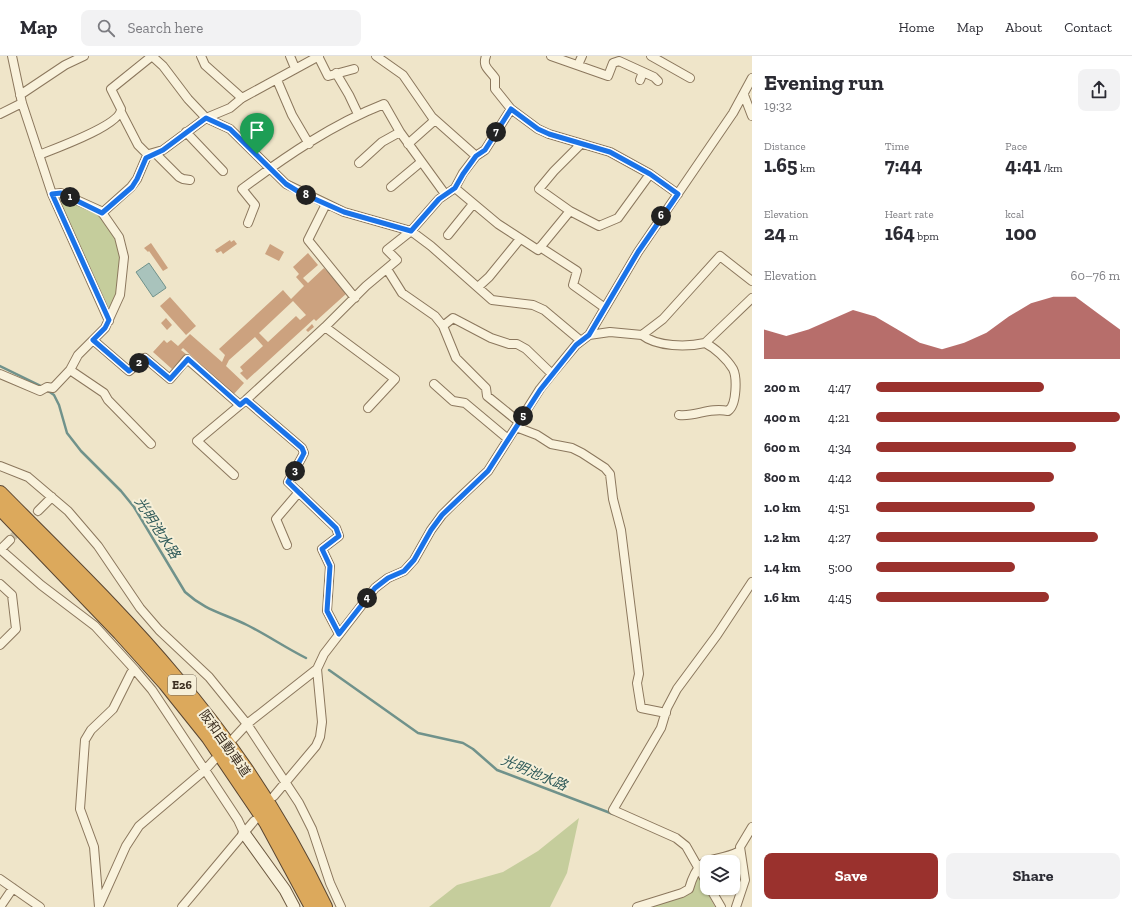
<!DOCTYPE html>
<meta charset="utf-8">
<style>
:root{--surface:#fff;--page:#f2f2f3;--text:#2b2b33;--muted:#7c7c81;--line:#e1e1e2;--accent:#9a312d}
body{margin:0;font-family:"Zilla Slab","Noto Sans JP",serif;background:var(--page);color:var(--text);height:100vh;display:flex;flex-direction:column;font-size:15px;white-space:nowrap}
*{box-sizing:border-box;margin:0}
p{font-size:13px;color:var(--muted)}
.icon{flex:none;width:22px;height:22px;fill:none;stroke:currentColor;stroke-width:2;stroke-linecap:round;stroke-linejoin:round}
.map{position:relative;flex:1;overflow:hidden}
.drawer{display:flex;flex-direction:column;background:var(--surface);width:380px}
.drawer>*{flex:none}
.tools{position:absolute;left:700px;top:799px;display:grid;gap:8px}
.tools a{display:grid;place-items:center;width:40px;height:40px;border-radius:8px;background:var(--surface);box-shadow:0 1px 3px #0004;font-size:20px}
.pin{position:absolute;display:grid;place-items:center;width:34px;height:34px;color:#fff;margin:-41px -17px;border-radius:50% 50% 50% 0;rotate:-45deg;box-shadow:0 0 4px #0007}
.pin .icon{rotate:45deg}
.km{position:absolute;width:20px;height:20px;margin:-10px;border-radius:50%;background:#222;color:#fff;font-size:11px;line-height:20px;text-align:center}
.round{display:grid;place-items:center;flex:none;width:42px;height:42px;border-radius:8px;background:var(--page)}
.summary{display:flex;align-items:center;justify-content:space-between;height:68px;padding:0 12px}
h1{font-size:22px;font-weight:800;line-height:30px}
.stats{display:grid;grid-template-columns:repeat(3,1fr);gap:6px;height:68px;padding:4px 12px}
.stats div{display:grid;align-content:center}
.stats b{font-size:20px;font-weight:800}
.stats small{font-size:11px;font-weight:400}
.stats p{font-size:11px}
.chart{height:112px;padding:8px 12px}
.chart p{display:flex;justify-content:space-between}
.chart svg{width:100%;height:72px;margin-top:4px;fill:var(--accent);opacity:.7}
.primary-button{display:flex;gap:8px;margin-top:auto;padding:8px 12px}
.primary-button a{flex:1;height:46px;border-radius:8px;background:var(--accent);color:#fff;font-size:16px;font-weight:800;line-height:46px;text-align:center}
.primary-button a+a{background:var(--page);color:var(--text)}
ul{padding:0 12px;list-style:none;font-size:13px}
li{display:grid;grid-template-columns:64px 48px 1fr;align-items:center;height:30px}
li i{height:10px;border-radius:5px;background:var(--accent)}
header{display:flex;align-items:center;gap:24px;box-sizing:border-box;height:56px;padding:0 20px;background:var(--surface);border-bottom:1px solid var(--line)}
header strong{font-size:19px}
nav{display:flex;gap:22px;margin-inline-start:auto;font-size:14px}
.search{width:280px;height:36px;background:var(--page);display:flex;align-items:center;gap:10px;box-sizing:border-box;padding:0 14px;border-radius:8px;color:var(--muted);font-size:15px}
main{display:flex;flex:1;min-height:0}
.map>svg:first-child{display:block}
</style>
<header>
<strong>Map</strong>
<div class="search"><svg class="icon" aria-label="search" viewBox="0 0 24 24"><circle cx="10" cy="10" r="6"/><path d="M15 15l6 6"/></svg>Search here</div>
<nav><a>Home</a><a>Map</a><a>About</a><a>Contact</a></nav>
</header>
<main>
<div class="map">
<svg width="752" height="851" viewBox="0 0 752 851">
<rect width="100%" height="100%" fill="#efe5c9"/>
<path fill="#c5cd9c" d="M 64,142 L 98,158 L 118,186 L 121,196 L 116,237 L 111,252 L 108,251 L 60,145 Z
M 579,762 L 567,817 L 550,851 L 429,851 L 457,829 L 503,816 L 538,795 Z
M 698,820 L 715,851 L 645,851 L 681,839 Z"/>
<path fill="#a9c3bc" stroke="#70928b" d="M 149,207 L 165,230 L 166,232 L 153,241 L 136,216 Z"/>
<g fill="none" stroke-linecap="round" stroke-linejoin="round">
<path stroke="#70928b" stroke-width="2.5" d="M 0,310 L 43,331
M 47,334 L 54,339 L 59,349 L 67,377 L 81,395 L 121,435 L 134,451 L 185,536 C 206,555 223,557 247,569 C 267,579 286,592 306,602
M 329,614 L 418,677 L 463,687 L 473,693 L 497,714 L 613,758"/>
</g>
<path fill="#cca27f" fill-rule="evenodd" d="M 230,184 L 231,186 L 234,184 L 237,188 L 223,198 L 221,195 L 217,197 L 215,194 Z
M 151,187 L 168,212 L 163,215 L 149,195 L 148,196 L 144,192 Z
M 270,188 L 284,196 L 279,205 L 265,198 Z
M 308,197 L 318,209 L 303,222 L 308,227 L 324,212 L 347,237 L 316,265 L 314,263 L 247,324 L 240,317 L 243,315 L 240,311 L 263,290 L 255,281 L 229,304 L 226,310 L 244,327 L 233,339 L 183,292 L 181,294 L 186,298 L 172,313 L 153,296 L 164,284 L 167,287 L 171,284 L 178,290 L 190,278 L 222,306 L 225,299 L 219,293 L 283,234 L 291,243 L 304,230 L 296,221 L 299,218 L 293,211 ZM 293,245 L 306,259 L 300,264 L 296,260 L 268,286 L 259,277 Z
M 170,241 L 196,270 L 186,279 L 160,250 Z
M 166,262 L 172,269 L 167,274 L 161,267 Z
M 312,268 L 314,271 L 308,276 L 306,274 Z"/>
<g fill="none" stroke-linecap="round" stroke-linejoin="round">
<path stroke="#cbc1a7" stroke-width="8" stroke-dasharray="8 4" stroke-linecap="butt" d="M 10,484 L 38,455"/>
<defs>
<path id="street" d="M 12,0 L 22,47 L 52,138 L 109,265
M 152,0 L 163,10 L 188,43 L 206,62 L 230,73 L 286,128 L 344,156 L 411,175 L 431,190 L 492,244 L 533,249 L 544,254 L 581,285
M 201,0 L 205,9 L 242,42
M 290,0 L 295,12
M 318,0 L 328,20 L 354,13
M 376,0 L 403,19 L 432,61 L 476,100
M 486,0 C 482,11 489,13 495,22 L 495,33 L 511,53 L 538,73 L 549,78 L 610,96 L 650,118 L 678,138
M 551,0 L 608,20 L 613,7 L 619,5 L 654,21 L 658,25
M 651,0 L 690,22
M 578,9 L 582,0
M 336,17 L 349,39 L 358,58
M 277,24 L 292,59 L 309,88
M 640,24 L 643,16
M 20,39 L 65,9 L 84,0
M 744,39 L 752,60
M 121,56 L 138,89 L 148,99
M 0,58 L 22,47
M 186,76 L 223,115
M 408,88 L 435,64
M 155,97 L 179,121 L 183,123 L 190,124
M 39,99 C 54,93 121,69 121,53 L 111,33 L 152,0
M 359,107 L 382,86 L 400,76
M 391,131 L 421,106
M 455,132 L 498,168 L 538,194 L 570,155 L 599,170 L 618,162 L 650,118
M 326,148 L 308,184 L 355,242
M 570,155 L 539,133 L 554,115 L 581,88
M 102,157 L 131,131 L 137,123 L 146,102 L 149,98 L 163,94 L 206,62 L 230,52 L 242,42 L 319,0
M 248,167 L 255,149 L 242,133 C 286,100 333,68 384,48 L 400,76 L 445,138
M 448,179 L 473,148
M 540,191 L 577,215 L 573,229 L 605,252
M 387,213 L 402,237 L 435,260 L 443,270 L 456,302 L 486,332 L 487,340 L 519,366
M 478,231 L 489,221 L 520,183
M 443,270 L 453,262 L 491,282 L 509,288 L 517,288 L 526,293 L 552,318
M 325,271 L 395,323 L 368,352
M 589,279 L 610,276 L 642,279 L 663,263 L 720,200 L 752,225
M 642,279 C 657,291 687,291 705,287 L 752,242
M 93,284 L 129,315 L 145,302 L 170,323 L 187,303 L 240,349
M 70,314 L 104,337 L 108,344 L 151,388
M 0,318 L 40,335 L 47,331 L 53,332 L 70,314 L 78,299 L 105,272 L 120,239 L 124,201 L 119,181 L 101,155 L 61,137 L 52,138
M 434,328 L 453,345 L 465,347 L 508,383
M 246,344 L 302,392 L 304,397 L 302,401 L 288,426 L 336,472 L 339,480 L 322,493 L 330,510 L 327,555 L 339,578
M 679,359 C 696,361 709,351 728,355 C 737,349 737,321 733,313 C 727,303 715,292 705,287
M 516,371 L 537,379 L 551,388 L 572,392 L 582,397 L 605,412 L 610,418 L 613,443 L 621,474 L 639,618 L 637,627 L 641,652 L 666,657
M 0,410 L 28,421 L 68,455 L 98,490 L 140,552 L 159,574 L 209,621 L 247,668 L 299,747 L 312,773 L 330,827 L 341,851
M 234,419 L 197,385 L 246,344 L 325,271 L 366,230 L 397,204 L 387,194 L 411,175 L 439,143 L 455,132 L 463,117 L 476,100 L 485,94 L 511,53
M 38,455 L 52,441
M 287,489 L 276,463 L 299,436
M 0,493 L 41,529 L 95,570 L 135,614 L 152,634 L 205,714 L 238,764 L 244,777
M 1,493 L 10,484
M 0,528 L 12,539 L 16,573 L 0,589
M 234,682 L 247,668 L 317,613
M 274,740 L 316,690 L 320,681 L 322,666 L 317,613 L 324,598 L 375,532 L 388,522 L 404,515 L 414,504 L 431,474 L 442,459 L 455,446 L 488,415 L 540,333 L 552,318 L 576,289 L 589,279 L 638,196 L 733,57 L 752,22
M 0,823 L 40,851
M 707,827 L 686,790 L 676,782 L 613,754 L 661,672 L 667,652 L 677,633 L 717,579 L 752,526
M 710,832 L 721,851
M 99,850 L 126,790 L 139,770 L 205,714 L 214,704
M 0,851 L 13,832
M 99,851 L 94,791 L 80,753 L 85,684 L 91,674 L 113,653 L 131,617 L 135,614
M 182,851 L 254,765
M 637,851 L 682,837 L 689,833 C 700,795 712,809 740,795
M 736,851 L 745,824 L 740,791 L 752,771"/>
<path id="secondary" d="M 244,777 L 285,834 L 294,851"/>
<path id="highway" d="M 0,437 C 59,497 121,556 175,621 C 234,690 286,769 325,851
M 0,452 L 120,577 L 165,627 L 209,682 L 266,766 L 312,851"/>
</defs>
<use href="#street" stroke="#8b775d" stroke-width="10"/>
<use href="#secondary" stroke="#6d5940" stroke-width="13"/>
<use href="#highway" stroke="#594531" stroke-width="16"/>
<use href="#street" stroke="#f9f2dc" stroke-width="8"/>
<use href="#secondary" stroke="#f9f2dc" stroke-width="11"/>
<use href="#highway" stroke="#dca95c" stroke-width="14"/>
</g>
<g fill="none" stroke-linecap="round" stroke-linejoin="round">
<defs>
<path id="route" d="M 511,53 L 538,73 L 549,78 L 610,96 L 650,118 L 678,138 L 638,196 L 589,279 L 576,289 L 540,334 L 488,415 L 442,459 L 431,474 L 414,504 L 404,515 L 388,522 L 375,532 L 339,578 L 327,555 L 330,510 L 322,493 L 339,480 L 336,472 L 288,426 L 302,401 L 304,397 L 302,392 L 246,344 L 240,349 L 188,303 L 170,323 L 145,302 L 129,315 L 93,284 L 105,272 L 109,264 L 52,138 L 61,137 L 102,157 L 132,131 L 137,123 L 146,102 L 163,94 L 206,62 L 230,73 L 286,128 L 299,136 L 344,156 L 411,175 L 439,143 L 455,132 L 463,118 L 476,100 L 485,94 Z"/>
</defs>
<use href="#route" stroke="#fff" stroke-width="8"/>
<use href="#route" stroke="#1a73e8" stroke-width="5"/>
</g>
<g text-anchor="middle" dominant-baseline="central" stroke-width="4" stroke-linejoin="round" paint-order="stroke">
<rect fill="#f6efd8" stroke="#746958" stroke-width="1" x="168" y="619" width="28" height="20" rx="3"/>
<g font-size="12" font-weight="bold" fill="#3c2f21">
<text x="182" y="629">E26</text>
</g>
<g font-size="13" fill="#3c2f21" stroke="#f6efd8">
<text transform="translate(225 687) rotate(55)">阪和自動車道</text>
</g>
<g font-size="14" font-style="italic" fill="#305b5a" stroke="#f6efd8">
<text transform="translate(157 472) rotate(57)">光明池水路</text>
<text transform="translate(534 717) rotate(23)">光明池水路</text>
</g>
</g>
</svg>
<div class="tools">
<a><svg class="icon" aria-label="layers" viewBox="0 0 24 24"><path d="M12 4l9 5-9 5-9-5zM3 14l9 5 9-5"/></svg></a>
</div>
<div class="pin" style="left:257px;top:98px;background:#1e9e55"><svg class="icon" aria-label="arrive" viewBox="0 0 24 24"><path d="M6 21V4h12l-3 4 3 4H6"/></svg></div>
<b class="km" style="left:70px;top:141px">1</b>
<b class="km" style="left:139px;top:307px">2</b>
<b class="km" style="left:295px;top:415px">3</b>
<b class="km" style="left:367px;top:542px">4</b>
<b class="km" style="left:523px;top:360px">5</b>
<b class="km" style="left:661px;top:160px">6</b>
<b class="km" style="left:496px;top:76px">7</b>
<b class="km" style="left:306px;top:139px">8</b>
</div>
<section class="drawer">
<div class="summary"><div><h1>Evening run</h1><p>19:32</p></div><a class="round"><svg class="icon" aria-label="share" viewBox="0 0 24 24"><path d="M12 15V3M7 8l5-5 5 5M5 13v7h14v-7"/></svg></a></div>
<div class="stats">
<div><p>Distance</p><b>1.65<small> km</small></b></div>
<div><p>Time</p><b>7:44</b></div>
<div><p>Pace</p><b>4:41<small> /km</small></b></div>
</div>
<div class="stats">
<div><p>Elevation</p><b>24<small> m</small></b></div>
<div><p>Heart rate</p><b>164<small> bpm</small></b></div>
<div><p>kcal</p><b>100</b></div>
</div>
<div class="chart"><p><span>Elevation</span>60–76 m</p>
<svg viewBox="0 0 160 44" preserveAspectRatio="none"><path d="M0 44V26L10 30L20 26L30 20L40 14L50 18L60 26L70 34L80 38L90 34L100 28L110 18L120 10L130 6L140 6L150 16L160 26V44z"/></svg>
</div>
<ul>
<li><b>200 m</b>4:47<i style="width:69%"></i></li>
<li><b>400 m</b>4:21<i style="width:100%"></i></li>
<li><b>600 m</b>4:34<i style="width:82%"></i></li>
<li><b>800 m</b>4:42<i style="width:73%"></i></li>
<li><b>1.0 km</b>4:51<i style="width:65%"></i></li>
<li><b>1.2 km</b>4:27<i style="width:91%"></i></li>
<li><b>1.4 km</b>5:00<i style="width:57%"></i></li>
<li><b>1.6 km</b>4:45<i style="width:71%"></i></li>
</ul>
<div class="primary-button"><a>Save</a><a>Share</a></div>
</section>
</main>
